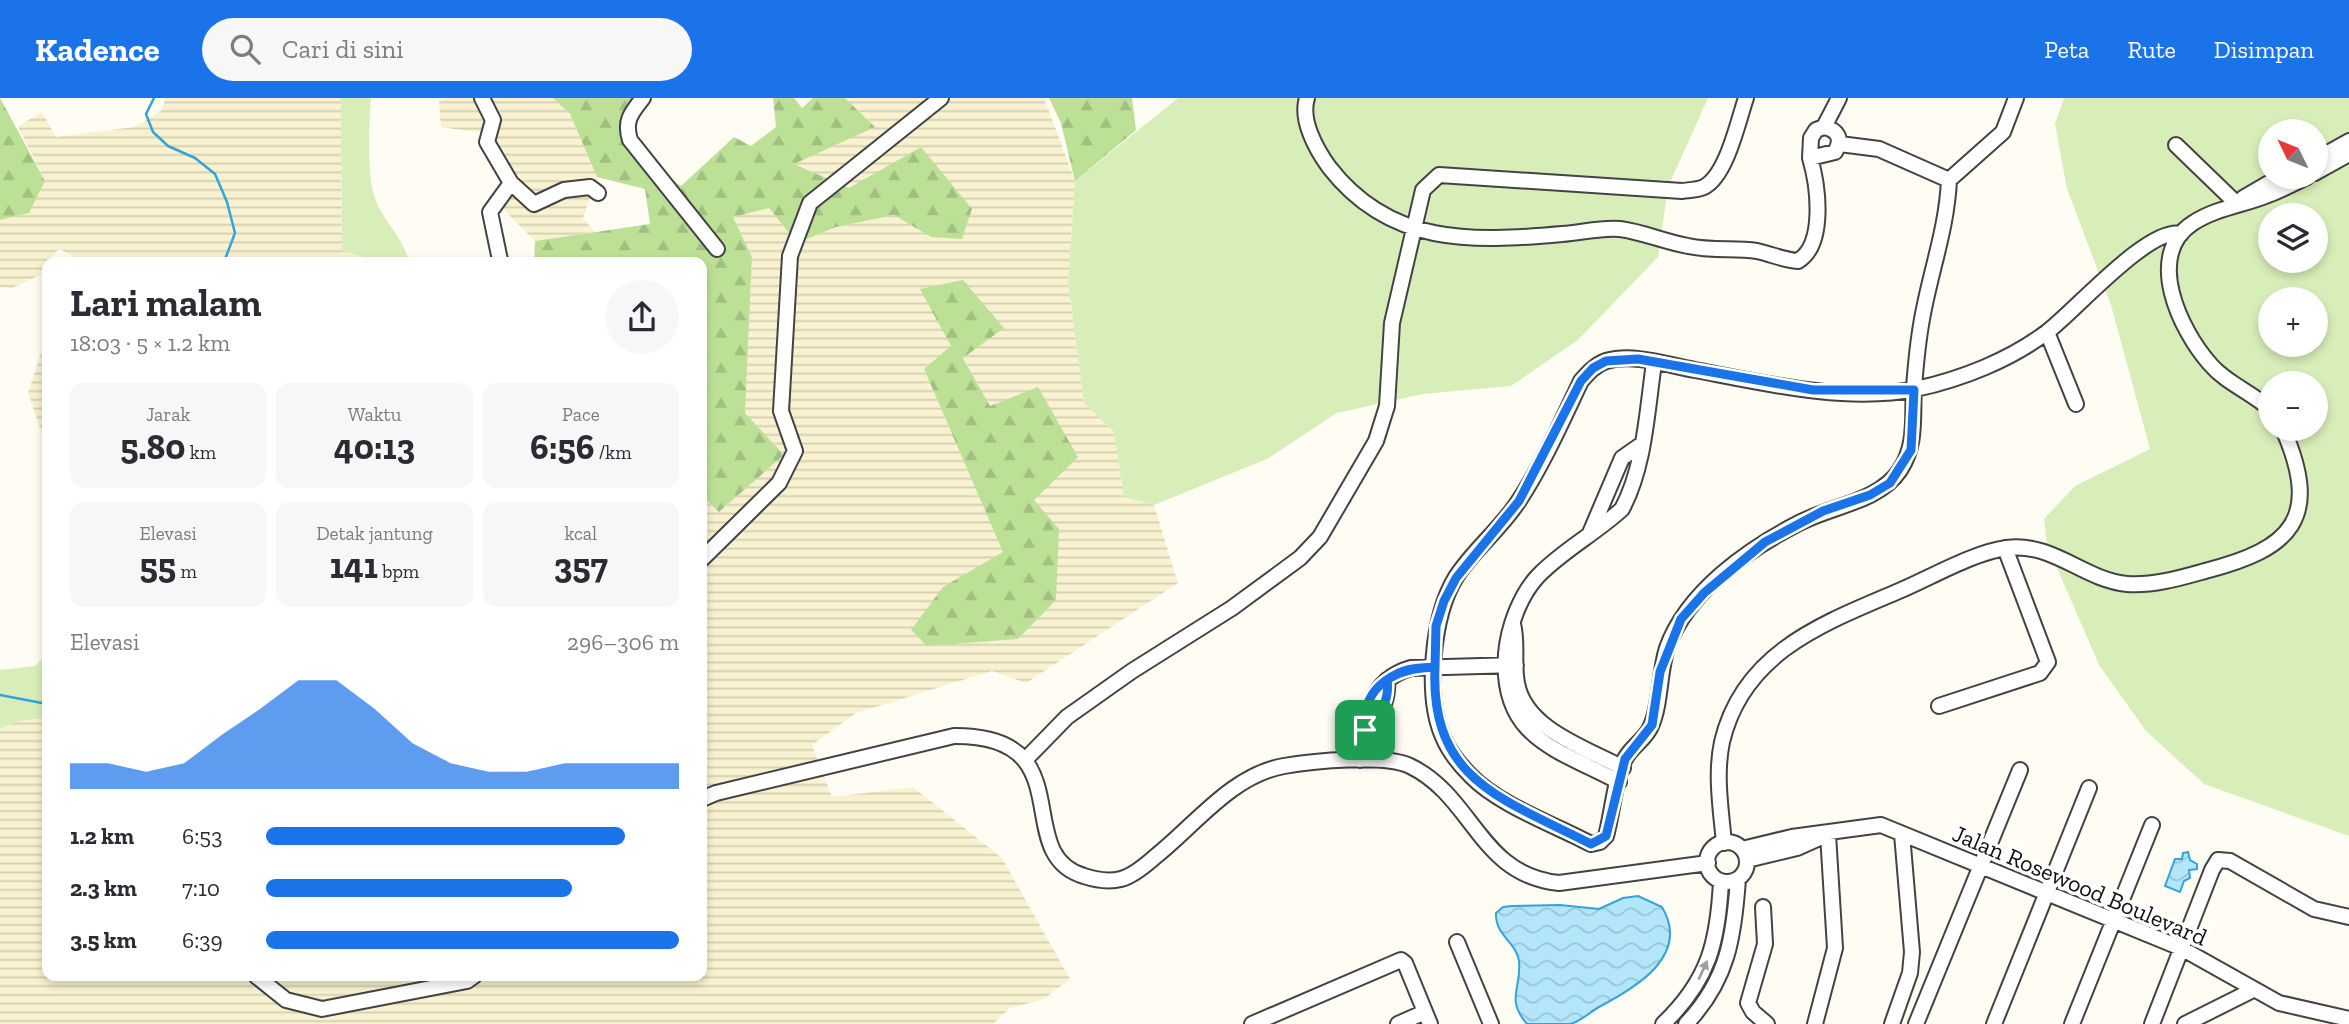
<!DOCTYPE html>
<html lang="id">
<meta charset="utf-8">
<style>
:root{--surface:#fff;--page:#f7f7f7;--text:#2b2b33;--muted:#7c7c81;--accent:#1a73e8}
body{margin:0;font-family:"Zilla Slab",serif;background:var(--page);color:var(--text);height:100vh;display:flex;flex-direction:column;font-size:26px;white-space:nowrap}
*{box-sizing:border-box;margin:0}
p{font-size:23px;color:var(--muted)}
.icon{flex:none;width:38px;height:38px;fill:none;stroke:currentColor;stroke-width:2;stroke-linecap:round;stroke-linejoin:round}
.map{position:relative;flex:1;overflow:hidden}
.panel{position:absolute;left:42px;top:159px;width:665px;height:724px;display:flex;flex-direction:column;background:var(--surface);border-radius:14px;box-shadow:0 4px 10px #0003}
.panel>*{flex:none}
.needle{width:46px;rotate:313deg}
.tools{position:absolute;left:2258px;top:21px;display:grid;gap:14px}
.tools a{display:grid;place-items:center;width:70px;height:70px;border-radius:50%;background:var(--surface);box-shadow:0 4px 10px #0003;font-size:35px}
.pin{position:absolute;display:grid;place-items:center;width:60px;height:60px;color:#fff;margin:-30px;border-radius:14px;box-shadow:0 4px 10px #0006}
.round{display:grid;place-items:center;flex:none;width:74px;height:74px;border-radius:37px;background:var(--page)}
.head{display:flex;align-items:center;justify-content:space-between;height:119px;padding:0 28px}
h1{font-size:38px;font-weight:700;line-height:52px}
.figures{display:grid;grid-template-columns:repeat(3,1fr);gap:10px;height:119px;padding:7px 28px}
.figures div{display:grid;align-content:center;border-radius:14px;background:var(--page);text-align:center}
.figures b{font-size:35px;font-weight:700}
.figures small{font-size:19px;font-weight:400}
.figures p{font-size:19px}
.chart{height:196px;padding:14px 28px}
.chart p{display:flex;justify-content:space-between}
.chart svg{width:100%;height:126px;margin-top:7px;fill:var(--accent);opacity:.7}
ul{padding:0 28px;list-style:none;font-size:23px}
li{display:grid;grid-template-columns:112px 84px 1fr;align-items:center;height:52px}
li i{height:18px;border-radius:9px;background:var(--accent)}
header{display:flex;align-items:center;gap:42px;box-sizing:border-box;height:98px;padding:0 35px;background:var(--accent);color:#fff}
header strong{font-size:33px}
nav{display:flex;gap:38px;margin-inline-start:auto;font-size:24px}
.search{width:490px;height:63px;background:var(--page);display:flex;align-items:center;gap:18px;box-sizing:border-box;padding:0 24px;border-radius:38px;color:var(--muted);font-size:26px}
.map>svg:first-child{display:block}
</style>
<header>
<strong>Kadence</strong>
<div class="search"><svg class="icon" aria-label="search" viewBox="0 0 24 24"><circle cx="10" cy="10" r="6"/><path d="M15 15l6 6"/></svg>Cari di sini</div>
<nav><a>Peta</a><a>Rute</a><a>Disimpan</a></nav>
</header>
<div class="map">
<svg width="2349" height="926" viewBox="0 0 2349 926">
<defs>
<pattern id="farmland-rules" width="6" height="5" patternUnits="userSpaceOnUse" patternTransform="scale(1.75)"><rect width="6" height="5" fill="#f8f2d1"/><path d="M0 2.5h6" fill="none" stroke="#d4ceb2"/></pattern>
<pattern id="forest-firs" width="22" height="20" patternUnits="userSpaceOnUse" patternTransform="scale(1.75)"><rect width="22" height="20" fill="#bde097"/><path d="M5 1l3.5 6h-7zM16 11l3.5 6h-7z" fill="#a1bf81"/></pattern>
<pattern id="water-waves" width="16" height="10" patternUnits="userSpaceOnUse" patternTransform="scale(1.75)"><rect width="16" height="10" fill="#b4e6fb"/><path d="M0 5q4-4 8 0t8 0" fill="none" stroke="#9ac4d6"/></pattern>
</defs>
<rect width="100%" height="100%" fill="#fffcf4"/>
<path fill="url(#farmland-rules)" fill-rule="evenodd" d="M 166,0 L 341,0 L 342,152 L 378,164 L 85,164 L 59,151 L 47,164 L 44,175 L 12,190 L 0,189 L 0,122 L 29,115 L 45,83 L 18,28 L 42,14 L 56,39 L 134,29 L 161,13 Z
M 446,0 L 489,0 L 492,3 L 498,0 L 553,0 L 570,16 L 597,79 L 583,120 L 595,134 L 535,143 L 499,107 L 519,89 L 490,36 L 441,29 L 439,3 Z
M 845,0 L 1044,0 L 1075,83 L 1068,184 L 1084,305 L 1114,334 L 1124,398 L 1154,407 L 1178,485 L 1026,585 L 992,573 L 856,615 L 812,647 L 832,699 L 913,689 L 1002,760 L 1070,881 L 1044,901 L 1010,910 L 993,926 L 0,926 L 0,631 L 18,623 L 47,620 L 47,878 L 702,878 L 702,398 L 719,414 L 784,357 L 745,315 L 752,159 L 733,119 L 769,110 L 797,145 L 836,129 L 894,117 L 931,139 L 849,90 L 793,66 L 874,28 ZM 951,249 L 963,259 L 990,309 L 1034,402 L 1018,541 L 943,489 L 1004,455 L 924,271 Z
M 47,236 L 47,350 L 28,295 Z"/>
<path fill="#d8eeb9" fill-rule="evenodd" d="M 341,0 L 371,0 C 369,27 366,79 376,103 C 385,125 404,141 409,164 L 378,164 L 342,152 Z
M 1178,0 L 1708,0 L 1668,89 L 1658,159 L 1578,242 L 1511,288 L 1423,296 L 1337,315 L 1267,361 L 1154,407 L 1124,399 L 1114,334 L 1084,305 L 1068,184 L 1075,83 Z
M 2064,0 L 2349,0 L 2349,738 L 2204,686 L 2146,633 L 2099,567 L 2047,447 L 2044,421 L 2075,388 L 2150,351 L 2111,207 L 2067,91 L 2055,26 ZM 2270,33 L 2315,33 L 2315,79 L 2270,79 ZM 2270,117 L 2315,117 L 2315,163 L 2270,163 ZM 2270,201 L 2315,201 L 2315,247 L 2270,247 ZM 2270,285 L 2315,285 L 2315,331 L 2270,331 Z
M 47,557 L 47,620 L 18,623 L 0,631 L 0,572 L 35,568 Z"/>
<path fill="url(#forest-firs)" d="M 0,0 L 45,83 L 29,115 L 0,122 Z
M 553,0 L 649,0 L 625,50 L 681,88 L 734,39 L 751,48 L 776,29 L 773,0 L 794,0 L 802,10 L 813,0 L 845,0 L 875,29 L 794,66 L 849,90 L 921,49 L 972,111 L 962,141 L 931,139 L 894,117 L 836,129 L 797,145 L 769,110 L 733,119 L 752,159 L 745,315 L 784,357 L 719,414 L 702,398 L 702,164 L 534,164 L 535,143 L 650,126 L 645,91 L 597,79 L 570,16 Z
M 1049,0 L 1132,0 L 1136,32 L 1075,83 L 1061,25 Z
M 963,182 L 1004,230 L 963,260 L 990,308 L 1038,289 L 1078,359 L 1034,402 L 1059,431 L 1056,502 L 1018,541 L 927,548 L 911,532 L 943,489 L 1003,454 L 924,271 L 951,248 L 920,191 Z"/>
<path fill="url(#water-waves)" stroke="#34a3d8" stroke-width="2" d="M 2188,754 L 2190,762 L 2197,766 L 2197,771 L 2189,772 L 2190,780 L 2184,783 L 2180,794 L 2165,788 L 2175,761 L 2182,761 L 2183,755 Z
M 1638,798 L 1662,809 C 1691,858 1635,890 1599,909 C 1590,914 1580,924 1570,926 C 1557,926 1540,926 1527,926 C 1505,900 1522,891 1519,863 C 1516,843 1495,838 1496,815 L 1503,809 L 1512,808 L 1560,807 L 1599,811 L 1623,800 Z"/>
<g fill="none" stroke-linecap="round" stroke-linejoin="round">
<path stroke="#34a3d8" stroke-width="2.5" d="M 154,0 L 146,16 L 153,34 L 168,48 L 195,60 L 215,76 L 227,104 L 235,135 L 224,164
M 0,597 L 47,606"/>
<defs>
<path id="minor" d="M 482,0 L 493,22 L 487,44 L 511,85 L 490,114 L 500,162
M 643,0 C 631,15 624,23 630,42 L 717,151
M 1307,0 C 1300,22 1316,51 1329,69 C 1390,148 1472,144 1562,136 C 1581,135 1601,129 1620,131 C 1643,134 1665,144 1688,148 C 1711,153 1734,150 1757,153 C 1771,156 1783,162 1798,163 C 1826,146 1818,87 1810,60
M 2016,0 L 2003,34 L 1949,82 C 1947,126 1934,163 1925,206 C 1919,233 1916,262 1914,290 C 1912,319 1917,346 1900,372 C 1879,404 1831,408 1799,425 C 1748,451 1687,494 1667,550 C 1659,574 1661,606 1651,628 C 1646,641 1631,649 1625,661 C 1615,679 1612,717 1606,738 L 1600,744 L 1591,746 C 1555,727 1499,707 1471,678 C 1460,667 1449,654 1443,639 C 1425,598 1432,518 1456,479 C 1474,451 1502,430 1520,401 C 1544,364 1562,323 1581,283 C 1588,275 1595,267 1606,263 C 1634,255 1667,267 1695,272 C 1763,285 1847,305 1916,291 C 1962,281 2010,262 2047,234 C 2074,214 2150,127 2181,136
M 1824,29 C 1838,32 1843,41 1835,54 L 1810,60 L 1811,40 L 1816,32 L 1824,29 L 1839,0
M 1840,46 L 1879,51 L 1949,82
M 2176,47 L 2236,105
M 2315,62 L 2349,43
M 2315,75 L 2349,56
M 511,85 L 534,106 L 564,92 L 590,89 L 598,95
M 2243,100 L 2279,79
M 2047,234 L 2076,306
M 2270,311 C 2251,294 2226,285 2210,266 C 2180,232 2144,157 2193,125 C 2216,110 2244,107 2268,97 C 2282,92 2294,85 2307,79
M 1590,435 L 1622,360 L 1642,346
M 702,461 L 779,385 L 795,353 L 781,313 L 790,158 L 810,105 L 941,0
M 1513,526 C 1518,546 1513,565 1517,585 C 1525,631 1586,650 1623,670
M 1939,608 L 2040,575 L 2048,564 L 2005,450
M 1365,632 C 1380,620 1389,601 1387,582
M 1026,661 L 1067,619 L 1132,573 L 1232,510 L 1300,460 L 1320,439 L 1376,343 L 1387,308 L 1392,225 L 1423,92 L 1439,77 L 1682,93 C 1689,92 1698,92 1704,89 C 1727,77 1738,23 1746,0
M 1360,662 C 1362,623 1368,582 1411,570 L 1516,567
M 1619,684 C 1557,651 1500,640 1506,556 C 1508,530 1520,497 1538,478 C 1563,452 1596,435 1622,411 C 1645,368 1647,312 1654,265
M 702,701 L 716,695 L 954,638 C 1085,637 1009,756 1084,778 C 1096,782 1109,784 1121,781 C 1133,778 1147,766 1156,758 C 1195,727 1232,677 1284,668 C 1313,663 1384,656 1410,668 C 1474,699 1479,777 1559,785 L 1708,765
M1707 764a20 20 0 1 1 40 0a20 20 0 1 1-40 0Z
M 1724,745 C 1721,712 1715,677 1722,644 C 1743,554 1824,525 1899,493 C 1930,480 1974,454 2007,450 C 2053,444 2084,482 2127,486 C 2153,488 2180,480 2205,473 C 2292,451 2322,420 2283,331
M 1742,751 L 1792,739 L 1881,727 L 2181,850 L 2279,905 L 2349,921
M 1747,762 L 1797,750 L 1817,741
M 1763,809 L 1765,846 L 1748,905 L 1753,914 L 1767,926
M 1457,844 L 1491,926
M 256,878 L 286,902 L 322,911 L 467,883 L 474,878
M 1252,926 L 1401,862 L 1405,865 L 1430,926
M 1398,926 L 1425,914
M 1663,926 C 1709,882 1718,844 1721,783
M 1686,926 C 1728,882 1734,839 1738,781
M 1815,926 L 1835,850 L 1828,736
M 1892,926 L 1910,875 L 1912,854 L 1902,736
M 1916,926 L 2020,672
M 1994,926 L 2089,690
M 2072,926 L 2152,727
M 2152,926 L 2212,772 L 2218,762 L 2230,763 L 2314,811 L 2349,819
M 2185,926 L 2251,893"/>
</defs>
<use href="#minor" stroke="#434343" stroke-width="18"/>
<use href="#minor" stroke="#fff" stroke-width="14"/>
</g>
<defs><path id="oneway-solid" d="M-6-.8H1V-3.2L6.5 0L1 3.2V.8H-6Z" transform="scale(1.75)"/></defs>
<use fill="#9f9f9f" href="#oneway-solid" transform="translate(1703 872) rotate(-65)"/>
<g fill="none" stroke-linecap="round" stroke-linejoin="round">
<defs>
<path id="route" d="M 1365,632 C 1361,587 1396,570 1435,569 L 1436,528 L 1444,503 L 1456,480 L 1519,403 L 1581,283 L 1593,270 L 1606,263 L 1638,261 L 1813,292 L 1914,292 L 1911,352 L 1890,385 L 1870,397 L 1823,413 L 1765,444 L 1704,495 L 1681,521 L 1660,574 L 1652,627 L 1625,661 L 1606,738 L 1591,746 C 1504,701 1430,684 1435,569 C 1416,570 1403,570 1387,582 C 1390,601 1380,620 1365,632"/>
</defs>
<use href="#route" stroke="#fff" stroke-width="14"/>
<use href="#route" stroke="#1a73e8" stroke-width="9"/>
</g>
<g text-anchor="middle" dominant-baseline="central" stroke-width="7" stroke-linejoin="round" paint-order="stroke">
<g font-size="24" fill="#101010" stroke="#fff">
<text transform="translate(2080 787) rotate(23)">Jalan Rosewood Boulevard</text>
</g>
</g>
</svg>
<div class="tools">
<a><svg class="needle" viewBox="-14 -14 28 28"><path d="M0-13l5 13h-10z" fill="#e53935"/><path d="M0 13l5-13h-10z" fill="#7c7c81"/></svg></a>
<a><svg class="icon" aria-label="layers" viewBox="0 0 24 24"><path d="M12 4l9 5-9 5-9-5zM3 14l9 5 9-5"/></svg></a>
<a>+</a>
<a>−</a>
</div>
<div class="pin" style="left:1365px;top:632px;background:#1e9e55"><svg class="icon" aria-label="arrive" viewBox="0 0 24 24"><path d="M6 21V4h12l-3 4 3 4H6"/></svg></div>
<section class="panel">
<div class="head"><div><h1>Lari malam</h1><p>18:03 · 5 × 1.2 km</p></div><a class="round"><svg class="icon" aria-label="share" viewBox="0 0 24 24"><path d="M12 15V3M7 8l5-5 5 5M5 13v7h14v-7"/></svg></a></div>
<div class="figures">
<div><p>Jarak</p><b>5.80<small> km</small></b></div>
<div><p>Waktu</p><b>40:13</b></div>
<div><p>Pace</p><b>6:56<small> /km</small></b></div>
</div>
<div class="figures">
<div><p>Elevasi</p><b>55<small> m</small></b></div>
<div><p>Detak jantung</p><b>141<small> bpm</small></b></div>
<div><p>kcal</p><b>357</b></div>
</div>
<div class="chart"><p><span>Elevasi</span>296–306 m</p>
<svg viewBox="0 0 160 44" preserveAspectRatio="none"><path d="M0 44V35L10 35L20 38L30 35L40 25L50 16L60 6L70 6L80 16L90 28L100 35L110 38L120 38L130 35L140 35L150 35L160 35V44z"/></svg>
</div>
<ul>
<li><b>1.2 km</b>6:53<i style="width:87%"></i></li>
<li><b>2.3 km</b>7:10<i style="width:74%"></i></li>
<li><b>3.5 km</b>6:39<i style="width:100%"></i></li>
</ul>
</section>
</div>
